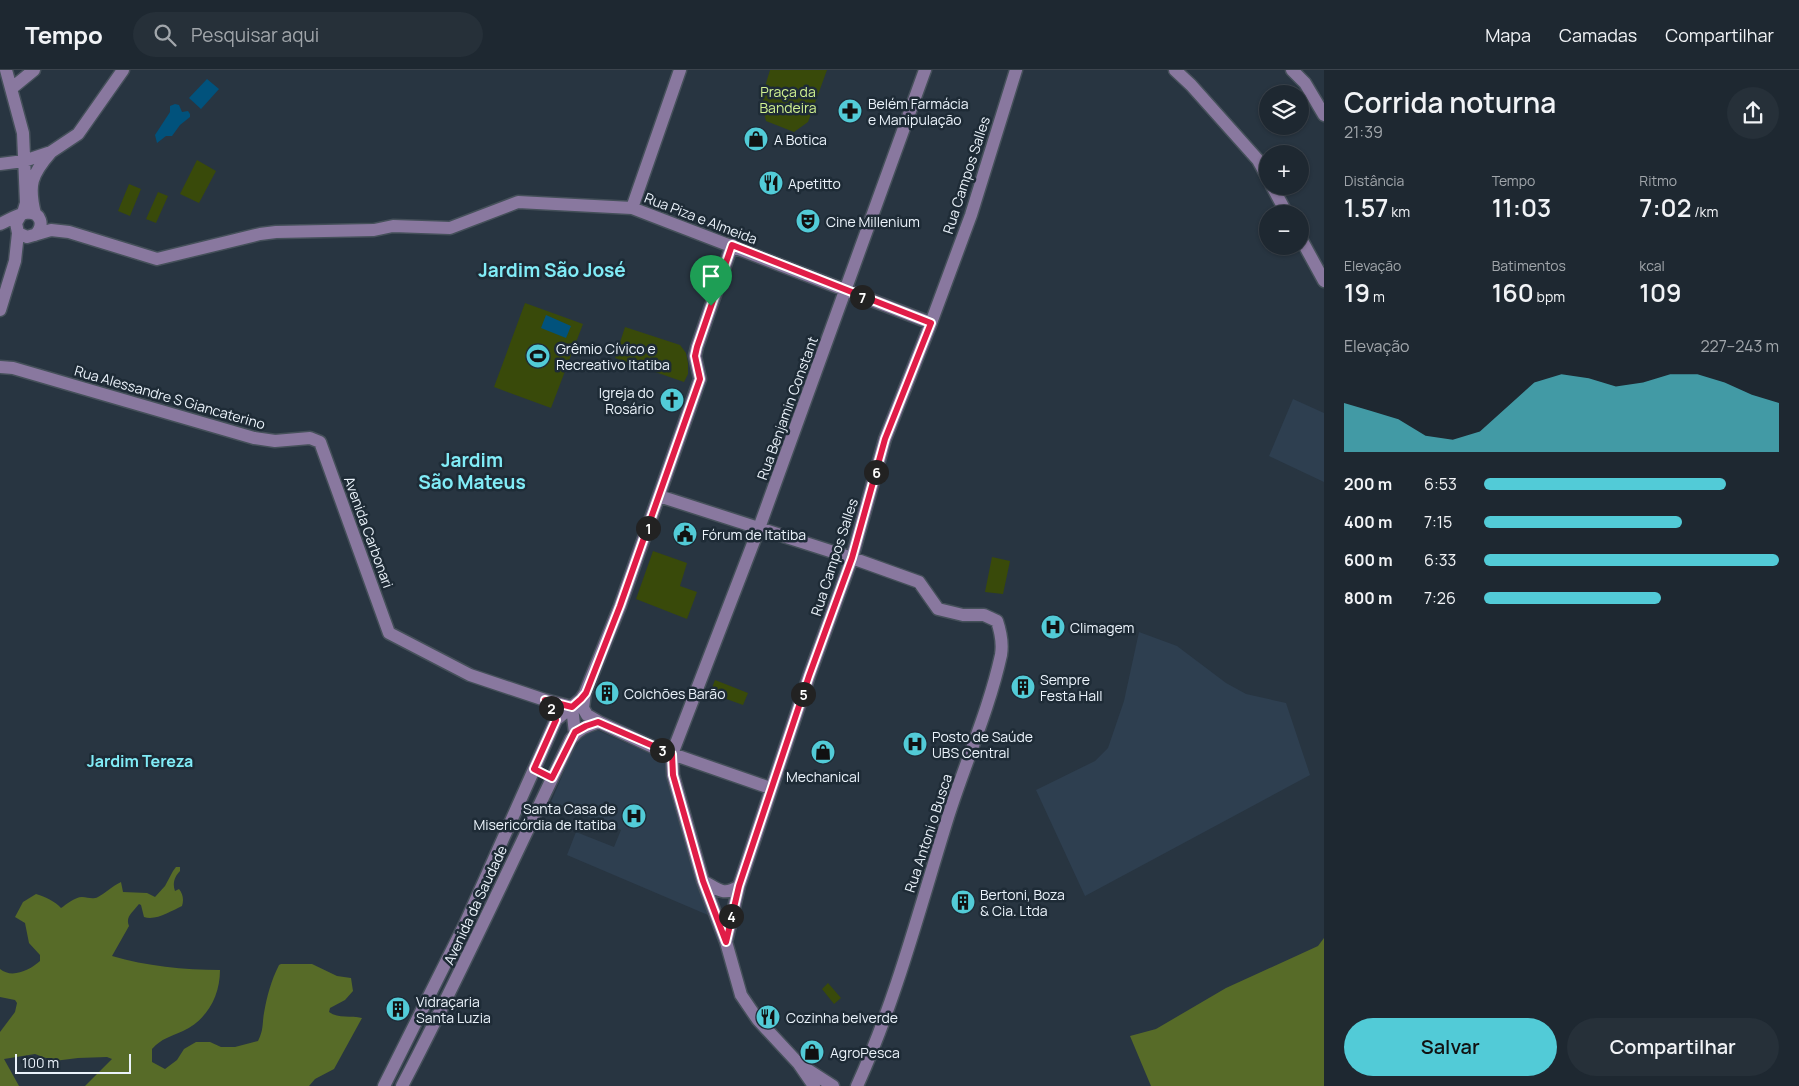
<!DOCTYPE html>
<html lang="pt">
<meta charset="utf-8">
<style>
:root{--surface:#1e2831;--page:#263039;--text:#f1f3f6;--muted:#a1a6ab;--line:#3c444d;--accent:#52cbd7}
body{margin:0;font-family:Manrope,sans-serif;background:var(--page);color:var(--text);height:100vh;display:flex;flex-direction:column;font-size:19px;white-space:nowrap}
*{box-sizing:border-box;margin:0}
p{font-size:16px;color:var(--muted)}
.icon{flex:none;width:28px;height:28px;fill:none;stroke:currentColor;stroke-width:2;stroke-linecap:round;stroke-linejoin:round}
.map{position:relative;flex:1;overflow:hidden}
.side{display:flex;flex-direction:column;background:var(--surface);width:475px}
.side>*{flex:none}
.tools{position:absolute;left:1259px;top:15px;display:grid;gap:10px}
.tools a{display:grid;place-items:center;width:50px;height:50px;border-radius:50%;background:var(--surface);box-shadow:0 1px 4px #0004,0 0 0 1px var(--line);font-size:25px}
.scale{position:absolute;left:15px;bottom:12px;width:116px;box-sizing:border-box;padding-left:5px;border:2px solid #ebf3fb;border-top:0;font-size:14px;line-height:18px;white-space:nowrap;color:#ebf3fb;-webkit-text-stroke:4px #1e2b36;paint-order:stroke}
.pin{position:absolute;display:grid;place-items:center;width:42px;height:42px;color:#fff;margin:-51px -21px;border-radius:50% 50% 50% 0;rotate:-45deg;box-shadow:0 0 5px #0007}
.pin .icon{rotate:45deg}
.km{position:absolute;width:25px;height:25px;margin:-12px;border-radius:50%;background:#222;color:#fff;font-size:14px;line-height:25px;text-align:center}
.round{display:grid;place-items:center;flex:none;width:52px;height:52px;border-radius:26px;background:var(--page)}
.summary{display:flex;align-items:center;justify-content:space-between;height:85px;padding:0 20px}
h1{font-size:28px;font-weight:600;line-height:38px}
.figures{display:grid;grid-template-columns:repeat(3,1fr);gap:8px;height:85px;padding:5px 20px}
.figures div{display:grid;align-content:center}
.figures b{font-size:25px;font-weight:600}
.figures small{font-size:14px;font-weight:400}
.figures p{font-size:14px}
.chart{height:140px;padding:10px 20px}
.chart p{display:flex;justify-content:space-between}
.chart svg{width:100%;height:90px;margin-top:5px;fill:var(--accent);opacity:.7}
.primary-button{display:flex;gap:10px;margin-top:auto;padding:10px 20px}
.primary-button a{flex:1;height:58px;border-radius:30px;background:var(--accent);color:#111;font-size:20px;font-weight:600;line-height:58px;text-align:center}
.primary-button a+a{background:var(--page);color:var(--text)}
ul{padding:0 20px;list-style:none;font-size:16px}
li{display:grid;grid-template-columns:80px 60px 1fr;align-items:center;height:38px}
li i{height:12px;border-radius:6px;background:var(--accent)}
header{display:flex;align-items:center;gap:30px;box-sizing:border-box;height:70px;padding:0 25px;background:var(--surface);border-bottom:1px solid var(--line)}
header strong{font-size:24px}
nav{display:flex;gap:28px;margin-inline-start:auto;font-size:18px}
.search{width:350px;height:45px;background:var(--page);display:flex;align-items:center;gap:12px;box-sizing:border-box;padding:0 18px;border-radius:28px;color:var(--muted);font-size:19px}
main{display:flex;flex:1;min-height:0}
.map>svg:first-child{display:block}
</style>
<header>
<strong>Tempo</strong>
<div class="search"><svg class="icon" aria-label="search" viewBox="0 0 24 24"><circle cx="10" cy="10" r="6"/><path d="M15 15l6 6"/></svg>Pesquisar aqui</div>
<nav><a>Mapa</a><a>Camadas</a><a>Compartilhar</a></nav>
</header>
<main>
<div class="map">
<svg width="1324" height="1016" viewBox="0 0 1324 1016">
<rect width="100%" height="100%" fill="#283541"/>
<path fill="#2e3f50" d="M 1293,329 L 1324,343 L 1324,412 L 1269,386 Z
M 1139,562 L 1177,576 L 1226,613 L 1246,624 L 1286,633 L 1310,705 L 1085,826 L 1036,720 L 1095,691 L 1108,678 L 1124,631 Z
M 592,660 L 597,660 L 664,690 L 701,813 L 715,848 L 567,785 L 576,762 L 614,777 L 621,760 L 551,732 L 571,685 L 584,664 Z"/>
<path fill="#394a0a" d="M 770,0 L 827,0 L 808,52 L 794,62 L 766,51 C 760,30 764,20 770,0 Z
M 197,90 L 216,101 L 199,133 L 180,124 Z
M 129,114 L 141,119 L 130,146 L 118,141 Z
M 158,122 L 168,126 L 156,153 L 146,149 Z
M 525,233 L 583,254 L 551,338 L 494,317 Z
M 625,257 L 680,275 L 686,283 L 688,293 L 688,304 L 684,312 L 615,288 Z
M 653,481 L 687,493 L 680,516 L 697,522 L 687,549 L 636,529 Z
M 992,487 L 1010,491 L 1003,524 L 985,522 Z
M 715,610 L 748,623 L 743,635 L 710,623 Z
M 828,913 L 841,928 L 834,934 L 822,919 Z"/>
<path fill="#576b28" d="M 176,797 L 180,797 L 180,801 C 175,806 172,813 175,821 L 179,819 C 183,824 184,830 182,836 C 171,841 156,851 144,847 L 141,835 L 139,834 C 133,842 125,847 129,856 L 112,886 C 146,896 184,900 220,900 C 220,926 207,950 183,961 C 170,967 162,968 152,979 L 152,992 L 165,999 L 177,990 L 184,979 L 196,972 L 210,972 L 221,977 L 235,977 L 258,971 C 264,959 262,954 264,943 C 267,926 271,911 279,895 L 281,894 L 312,894 L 337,906 L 351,908 L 353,921 L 345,930 L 330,938 L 329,942 C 339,949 351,945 362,948 L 334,999 L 315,1009 L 309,1016 L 85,1016 L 112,989 L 107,987 L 78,988 L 54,991 L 35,984 L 4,989 L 19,1016 L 0,1016 L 0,962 L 15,942 L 17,933 L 15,930 L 0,927 L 0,899 C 12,909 30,900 40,891 L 40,885 L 29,873 L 25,853 L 15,847 L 23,832 L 36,824 C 44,826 56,832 61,838 C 67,834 75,827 82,827 C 88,827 92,830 98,827 C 106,823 112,816 121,812 L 123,822 L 147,823 L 155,827 L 165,816 L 173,801 Z
M 1324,868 L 1324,1016 L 1151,1016 L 1130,966 L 1156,959 L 1226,918 L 1318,876 Z"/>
<path fill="#01527c" d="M 207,9 L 219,19 L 201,39 L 189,28 Z
M 175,34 L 179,35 L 182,42 L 188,41 L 190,44 L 190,47 L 180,55 L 172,66 L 166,66 L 157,73 L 155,65 L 170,42 L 170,36 Z
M 546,245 L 571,256 L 566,268 L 541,258 Z"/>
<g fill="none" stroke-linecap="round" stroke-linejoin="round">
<defs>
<path id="secondary" d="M 6,0 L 23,63 L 26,133 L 23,143
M 1175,0 L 1191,15 L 1258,90 L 1268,108
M 1292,0 L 1305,13 L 1324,45
M 12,18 L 34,0
M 0,94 L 24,91 L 51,82 L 78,64 L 123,0
M 1272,116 L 1287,144
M 632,138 L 680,0
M 35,144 C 28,115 31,105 51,82
M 0,154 C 10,150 34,133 40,150 C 42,156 39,161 35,165
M 18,163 L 27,167 L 51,160 L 69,162 L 157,189 L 260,164 L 276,162 L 374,160 L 393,156 L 450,158 L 518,132 L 632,138 L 931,253
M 1300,167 L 1324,211
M 0,240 L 15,191 L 18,163 L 16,153 L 20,146
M 0,297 L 13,298 L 254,368 L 275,371 L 310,368 L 320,372 L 389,563 L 470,605 L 545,630 L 572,637 L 575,663
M 659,426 L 852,488 L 919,512 L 938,539 L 963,545 L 984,545 L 997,551 C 1001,563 1003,573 1001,585 C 989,640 965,693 948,747 C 920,837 896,930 857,1016
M 585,623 L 583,638 L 587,645 L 599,652 L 655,678 L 770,718
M 703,811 C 718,819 723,827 739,816
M 726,872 L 739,816 L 809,606 L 852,488 L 885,369 L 931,253 L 971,145 L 1016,0
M 805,998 L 833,1016
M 384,1016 L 465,854 L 556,650 L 581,629 L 585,623 L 620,536 L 700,309 L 695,286 L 697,277 L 732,175
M 402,1016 C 462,902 515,785 571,669 C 578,659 587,656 599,652
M 814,1016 L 799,994 L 758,950 L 741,925 L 726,872 L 703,811 L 673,705 L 672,684 L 759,458 L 925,0"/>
</defs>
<use href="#secondary" stroke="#45505a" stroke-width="15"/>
<use href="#secondary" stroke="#89789f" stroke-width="12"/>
</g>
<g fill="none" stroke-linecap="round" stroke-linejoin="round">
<defs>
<path id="route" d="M 732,175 L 931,253 L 885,369 L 852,488 L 809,606 L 739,816 L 726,872 L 703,811 L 673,705 L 672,684 L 598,652 L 586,656 L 575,662 L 552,708 L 534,699 L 556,650 L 554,644 L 545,630 L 572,637 L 581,629 L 586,623 L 620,536 L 700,309 L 695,286 L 697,277 Z"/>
</defs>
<use href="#route" stroke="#fff" stroke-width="10"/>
<use href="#route" stroke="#e11d48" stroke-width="6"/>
</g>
<defs>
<symbol id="pharmacy-disc" viewBox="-11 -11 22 22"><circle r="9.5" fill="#52cbd7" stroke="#1e2b36"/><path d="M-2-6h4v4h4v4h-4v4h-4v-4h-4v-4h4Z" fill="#111"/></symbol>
<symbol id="shop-disc" viewBox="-11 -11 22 22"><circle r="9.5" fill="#52cbd7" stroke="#1e2b36"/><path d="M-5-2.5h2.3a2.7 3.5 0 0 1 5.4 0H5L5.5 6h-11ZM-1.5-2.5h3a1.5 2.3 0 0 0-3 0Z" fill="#111"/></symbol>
<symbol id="restaurant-disc" viewBox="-11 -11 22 22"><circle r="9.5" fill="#52cbd7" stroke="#1e2b36"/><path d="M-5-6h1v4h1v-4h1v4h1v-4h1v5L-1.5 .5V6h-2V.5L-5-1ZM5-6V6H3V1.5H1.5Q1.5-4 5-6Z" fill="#111"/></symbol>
<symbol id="theatre-disc" viewBox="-11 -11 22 22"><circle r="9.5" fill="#52cbd7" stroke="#1e2b36"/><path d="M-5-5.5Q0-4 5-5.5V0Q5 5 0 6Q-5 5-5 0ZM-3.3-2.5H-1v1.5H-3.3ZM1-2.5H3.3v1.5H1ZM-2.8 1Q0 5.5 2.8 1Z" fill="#111"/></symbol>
<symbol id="stadium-disc" viewBox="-11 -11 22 22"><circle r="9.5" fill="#52cbd7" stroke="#1e2b36"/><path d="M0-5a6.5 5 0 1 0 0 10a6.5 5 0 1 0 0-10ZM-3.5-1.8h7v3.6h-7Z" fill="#111"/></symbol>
<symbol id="church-disc" viewBox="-11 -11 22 22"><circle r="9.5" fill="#52cbd7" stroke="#1e2b36"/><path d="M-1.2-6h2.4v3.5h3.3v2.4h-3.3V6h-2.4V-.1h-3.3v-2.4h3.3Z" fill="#111"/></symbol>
<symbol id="civic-disc" viewBox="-11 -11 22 22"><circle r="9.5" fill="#52cbd7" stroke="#1e2b36"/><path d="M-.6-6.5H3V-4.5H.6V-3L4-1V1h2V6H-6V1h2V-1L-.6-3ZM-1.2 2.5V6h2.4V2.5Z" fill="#111"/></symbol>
<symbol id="hospital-disc" viewBox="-11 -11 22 22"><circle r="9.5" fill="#52cbd7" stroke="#1e2b36"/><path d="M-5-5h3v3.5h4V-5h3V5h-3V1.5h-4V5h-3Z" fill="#111"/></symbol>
<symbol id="building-disc" viewBox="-11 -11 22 22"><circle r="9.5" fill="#52cbd7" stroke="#1e2b36"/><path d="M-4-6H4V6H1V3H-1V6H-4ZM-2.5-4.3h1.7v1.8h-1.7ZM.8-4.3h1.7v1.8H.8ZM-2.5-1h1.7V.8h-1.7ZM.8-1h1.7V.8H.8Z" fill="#111"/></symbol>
</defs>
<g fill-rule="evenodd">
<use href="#pharmacy-disc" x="836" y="27" width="28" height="28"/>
<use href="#shop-disc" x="742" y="55" width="28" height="28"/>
<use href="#restaurant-disc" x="757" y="99" width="28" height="28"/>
<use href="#theatre-disc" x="794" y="137" width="28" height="28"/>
<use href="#stadium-disc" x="524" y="272" width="28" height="28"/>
<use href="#church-disc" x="658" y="316" width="28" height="28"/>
<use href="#civic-disc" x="671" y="450" width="28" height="28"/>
<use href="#hospital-disc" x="1039" y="543" width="28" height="28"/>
<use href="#building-disc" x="1009" y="603" width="28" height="28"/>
<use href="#building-disc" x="593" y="609" width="28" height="28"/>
<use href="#hospital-disc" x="901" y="660" width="28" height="28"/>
<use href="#shop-disc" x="809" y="668" width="28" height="28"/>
<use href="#hospital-disc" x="620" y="732" width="28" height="28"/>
<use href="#building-disc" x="949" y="818" width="28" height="28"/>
<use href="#building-disc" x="384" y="925" width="28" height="28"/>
<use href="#restaurant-disc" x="754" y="933" width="28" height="28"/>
<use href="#shop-disc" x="798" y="968" width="28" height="28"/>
</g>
<g text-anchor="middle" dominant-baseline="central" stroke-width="5" stroke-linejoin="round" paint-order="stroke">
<g font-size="14" fill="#d0f191" stroke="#1e2b36">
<text x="788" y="21">Praça da<tspan x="788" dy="16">Bandeira</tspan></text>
</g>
<g font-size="14" fill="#ebf3fb" stroke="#1e2b36" text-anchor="start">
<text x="868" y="33">Belém Farmácia<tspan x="868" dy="16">e Manipulação</tspan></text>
<text x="774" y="69">A Botica</text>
<text x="788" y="113">Apetitto</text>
<text x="826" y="151">Cine Millenium</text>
<text x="556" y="278">Grêmio Cívico e<tspan x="556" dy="16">Recreativo Itatiba</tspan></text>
<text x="654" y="322" text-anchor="end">Igreja do<tspan x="654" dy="16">Rosário</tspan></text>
<text x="702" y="464">Fórum de Itatiba</text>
<text x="1070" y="557">Climagem</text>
<text x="1040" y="609">Sempre<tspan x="1040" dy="16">Festa Hall</tspan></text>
<text x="624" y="623">Colchões Barão</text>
<text x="932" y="666">Posto de Saúde<tspan x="932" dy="16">UBS Central</tspan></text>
<text x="823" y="706" text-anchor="middle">Mechanical</text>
<text x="616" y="738" text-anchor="end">Santa Casa de<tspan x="616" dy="16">Misericórdia de Itatiba</tspan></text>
<text x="980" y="824">Bertoni, Boza<tspan x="980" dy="16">&amp; Cia. Ltda</tspan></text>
<text x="416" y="931">Vidraçaria<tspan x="416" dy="16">Santa Luzia</tspan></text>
<text x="786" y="947">Cozinha belverde</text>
<text x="830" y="982">AgroPesca</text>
</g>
<g font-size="14" fill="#ebf3fb" stroke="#1e2b36">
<text transform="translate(966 105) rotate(-72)">Rua Campos Salles</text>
<text transform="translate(701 148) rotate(21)">Rua Piza e Almeida</text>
<text transform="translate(170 327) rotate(16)">Rua Alessandre S Giancaterino</text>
<text transform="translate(787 338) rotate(-70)">Rua Benjamin Constant</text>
<text transform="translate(369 462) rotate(70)">Avenida Carbonari</text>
<text transform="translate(834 487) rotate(-72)">Rua Campos Salles</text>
<text transform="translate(928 763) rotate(-72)">Rua Antoni o Busca</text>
<text transform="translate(475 835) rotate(-65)">Avenida da Saudade</text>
</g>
<g font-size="16" font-weight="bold" fill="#81ecf7" stroke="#1e2b36">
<text x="140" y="691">Jardim Tereza</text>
</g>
<g font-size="19" font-weight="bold" fill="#81ecf7" stroke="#1e2b36">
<text x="552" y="200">Jardim São José</text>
<text x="472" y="390">Jardim<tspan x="472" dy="22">São Mateus</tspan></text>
</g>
</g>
</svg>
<div class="tools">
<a><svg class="icon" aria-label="layers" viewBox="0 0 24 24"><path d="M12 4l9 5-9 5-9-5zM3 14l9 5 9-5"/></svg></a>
<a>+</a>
<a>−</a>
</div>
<div class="scale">100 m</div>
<div class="pin" style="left:711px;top:236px;background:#1e9e55"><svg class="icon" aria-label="arrive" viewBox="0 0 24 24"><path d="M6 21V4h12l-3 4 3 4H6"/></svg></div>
<b class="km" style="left:648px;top:458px">1</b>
<b class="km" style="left:551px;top:638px">2</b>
<b class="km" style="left:662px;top:680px">3</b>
<b class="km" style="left:731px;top:846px">4</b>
<b class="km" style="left:803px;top:624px">5</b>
<b class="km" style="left:876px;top:402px">6</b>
<b class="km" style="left:862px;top:227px">7</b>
</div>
<section class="side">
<div class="summary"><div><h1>Corrida noturna</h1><p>21:39</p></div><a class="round"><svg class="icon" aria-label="share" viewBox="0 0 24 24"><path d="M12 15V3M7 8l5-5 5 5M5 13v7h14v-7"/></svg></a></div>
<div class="figures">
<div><p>Distância</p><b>1.57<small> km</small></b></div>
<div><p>Tempo</p><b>11:03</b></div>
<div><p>Ritmo</p><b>7:02<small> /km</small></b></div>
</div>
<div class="figures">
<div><p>Elevação</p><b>19<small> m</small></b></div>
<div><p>Batimentos</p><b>160<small> bpm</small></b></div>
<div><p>kcal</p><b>109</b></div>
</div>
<div class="chart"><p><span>Elevação</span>227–243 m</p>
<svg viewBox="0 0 160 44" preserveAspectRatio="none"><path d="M0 44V20L10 24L20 28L30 36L40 38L50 34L60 22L70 10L80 6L90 8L100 12L110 10L120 6L130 6L140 10L150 16L160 20V44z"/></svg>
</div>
<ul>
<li><b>200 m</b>6:53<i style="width:82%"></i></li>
<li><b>400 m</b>7:15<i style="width:67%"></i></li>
<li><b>600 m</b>6:33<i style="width:100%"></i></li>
<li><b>800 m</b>7:26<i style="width:60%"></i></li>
</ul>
<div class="primary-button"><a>Salvar</a><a>Compartilhar</a></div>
</section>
</main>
